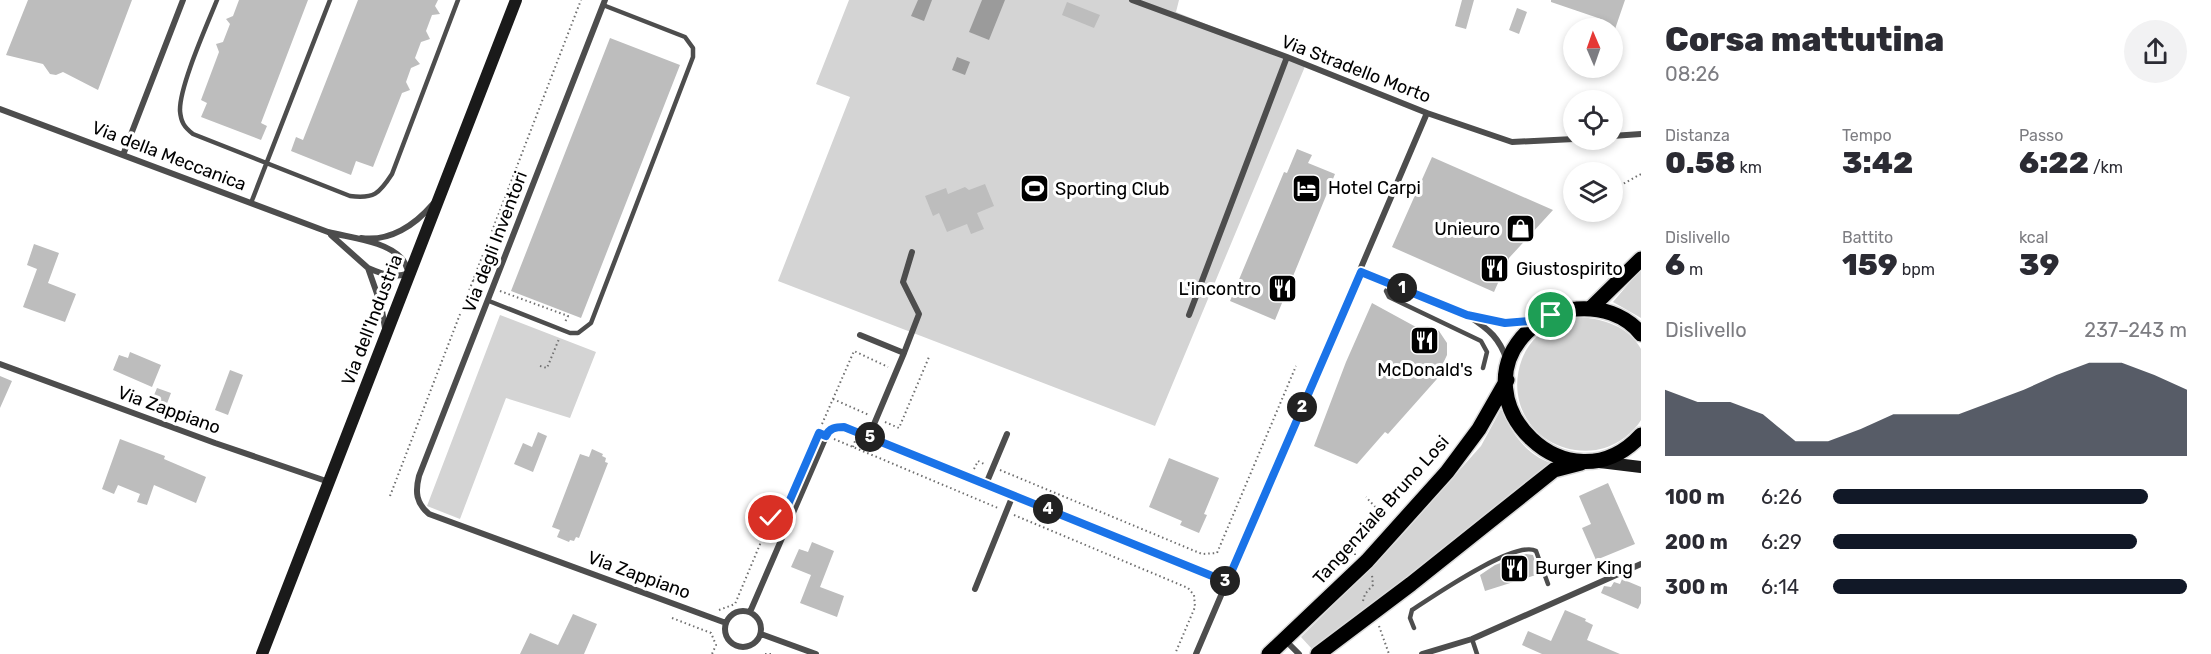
<!DOCTYPE html>
<html lang="it">
<meta charset="utf-8">
<style>
:root{--surface:#fff;--page:#f2f2f3;--text:#2b2b33;--muted:#7c7c81;--accent:#111827}
body{margin:0;font-family:Rubik,sans-serif;background:var(--page);color:var(--text);height:100vh;display:flex;flex-direction:column;font-size:22px;white-space:nowrap}
*{box-sizing:border-box;margin:0}
p{font-size:20px;color:var(--muted)}
.icon{flex:none;width:33px;height:33px;fill:none;stroke:currentColor;stroke-width:2;stroke-linecap:round;stroke-linejoin:round}
.map{position:relative;flex:1;overflow:hidden}
.side{display:flex;flex-direction:column;background:var(--surface);width:570px}
.side>*{flex:none}
.needle{width:39px;rotate:358deg}
.fabs{position:absolute;left:1563px;top:18px;display:grid;gap:12px}
.fabs a{display:grid;place-items:center;width:60px;height:60px;border-radius:50%;background:var(--surface);box-shadow:0 3px 9px #0003;font-size:30px}
.pin{position:absolute;display:grid;place-items:center;width:51px;height:51px;color:#fff;margin:-26px;border:3px solid #fff;border-radius:50%;box-shadow:0 2px 6px #0007}
.km{position:absolute;width:30px;height:30px;margin:-15px;border-radius:50%;background:#222;color:#fff;font-size:16px;line-height:30px;text-align:center}
.round{display:grid;place-items:center;flex:none;width:63px;height:63px;border-radius:32px;background:var(--page)}
.head{display:flex;align-items:center;justify-content:space-between;height:102px;padding:0 24px}
h1{font-size:33px;font-weight:800;line-height:45px}
.stats{display:grid;grid-template-columns:repeat(3,1fr);gap:9px;height:102px;padding:6px 24px}
.stats div{display:grid;align-content:center}
.stats b{font-size:30px;font-weight:800}
.stats small{font-size:16px;font-weight:400}
.stats p{font-size:16px}
.chart{height:168px;padding:12px 24px}
.chart p{display:flex;justify-content:space-between}
.chart svg{width:100%;height:108px;margin-top:6px;fill:var(--accent);opacity:.7}
ul{padding:0 24px;list-style:none;font-size:20px}
li{display:grid;grid-template-columns:96px 72px 1fr;align-items:center;height:45px}
li i{height:15px;border-radius:8px;background:var(--accent)}
main{display:flex;flex:1;min-height:0}
.map>svg:first-child{display:block}
</style>
<main>
<div class="map">
<svg width="1641" height="654" viewBox="0 0 1641 654">
<rect width="100%" height="100%" fill="#fff"/>
<path fill="#d4d4d4" d="M 849,0 L 1179,0 L 1176,12 L 1306,64 L 1155,426 L 778,281 L 850,97 L 816,84 Z
M 1641,269 L 1641,318 L 1613,302 Z
M 500,315 L 596,352 L 570,418 L 506,398 L 460,519 L 427,506 Z
M 1579,317 C 1604,319 1628,326 1641,349 L 1641,420 C 1632,435 1614,447 1596,450 C 1543,457 1503,410 1522,359 C 1526,349 1533,339 1541,333 C 1552,324 1565,320 1579,317 Z
M 1501,409 C 1512,433 1525,454 1551,463 L 1428,562 L 1312,649 L 1301,637 L 1397,541 L 1464,465 L 1481,446 Z"/>
<path fill="#9b9b9b" d="M 918,0 L 932,0 L 924,21 L 911,16 Z
M 982,0 L 1005,0 L 989,40 L 969,32 Z
M 957,57 L 970,62 L 965,75 L 952,70 Z"/>
<path fill="#bdbdbd" d="M 28,0 L 132,0 L 98,90 L 63,72 L 56,75 L 50,74 L 43,64 L 6,55 Z
M 239,0 L 308,0 L 261,123 L 267,126 L 261,140 L 201,117 L 207,103 L 201,100 L 219,52 L 216,44 L 223,42 L 230,24 L 226,19 L 233,16 Z
M 358,0 L 438,0 L 435,6 L 440,14 L 432,15 L 426,31 L 430,39 L 421,42 L 415,58 L 420,64 L 411,68 L 406,82 L 410,90 L 402,93 L 373,167 L 356,161 L 351,175 L 291,151 L 296,137 L 303,140 Z
M 1462,0 L 1474,0 L 1466,29 L 1455,26 Z
M 1551,0 L 1625,0 L 1614,32 L 1612,28 L 1602,28 L 1604,20 L 1551,2 Z
M 1067,2 L 1100,15 L 1094,28 L 1062,15 Z
M 1517,8 L 1527,12 L 1519,34 L 1509,30 Z
M 610,38 L 680,65 L 581,318 L 511,291 Z
M 1297,149 L 1312,155 L 1308,163 L 1335,174 L 1275,320 L 1230,301 L 1284,172 L 1287,173 Z
M 1432,157 L 1553,210 L 1509,258 L 1494,292 L 1392,247 Z
M 985,184 L 994,206 L 977,213 L 984,229 L 971,234 L 967,224 L 947,232 L 939,213 L 933,216 L 925,196 L 946,188 L 948,194 L 965,187 L 969,190 Z
M 34,244 L 59,253 L 48,283 L 76,294 L 65,322 L 23,307 L 37,269 L 27,265 Z
M 1372,303 L 1416,327 L 1428,326 L 1439,331 L 1447,343 L 1447,355 L 1441,368 L 1444,371 L 1388,434 L 1385,432 L 1357,464 L 1314,446 L 1346,362 Z
M 130,352 L 161,365 L 152,387 L 113,370 L 119,355 L 128,358 Z
M 230,370 L 243,375 L 228,415 L 215,410 Z
M 0,376 L 12,381 L 0,408 Z
M 157,388 L 171,393 L 166,406 L 152,400 Z
M 538,432 L 547,436 L 533,472 L 514,464 L 523,443 L 532,447 Z
M 120,439 L 165,456 L 164,459 L 206,477 L 196,503 L 154,485 L 147,505 L 137,502 L 140,494 L 118,485 L 114,494 L 102,489 Z
M 592,449 L 603,454 L 602,456 L 606,458 L 605,462 L 608,463 L 579,538 L 576,537 L 574,541 L 570,540 L 569,542 L 557,537 L 560,530 L 552,527 L 580,454 L 589,457 Z
M 1169,458 L 1219,478 L 1204,514 L 1207,515 L 1199,533 L 1180,525 L 1182,521 L 1149,507 Z
M 1608,483 L 1635,544 L 1596,560 L 1582,528 L 1591,524 L 1579,496 Z
M 812,542 L 834,551 L 820,587 L 844,596 L 837,617 L 800,603 L 811,575 L 791,567 L 799,549 L 808,552 Z
M 1526,554 L 1533,555 L 1539,574 L 1485,591 L 1480,575 L 1495,565 Z
M 1622,579 L 1641,587 L 1641,603 L 1638,609 L 1601,593 L 1604,586 L 1611,587 L 1614,582 L 1620,584 Z
M 1565,610 L 1586,619 L 1585,621 L 1593,625 L 1587,640 L 1620,654 L 1542,654 L 1522,645 L 1528,631 L 1551,641 Z
M 573,614 L 597,624 L 584,654 L 520,654 L 530,633 L 558,645 Z"/>
<g fill="none" stroke-linecap="round" stroke-linejoin="round">
<defs>
<path id="primary" d="M 1591,308 L 1641,259
M 1641,334 C 1625,314 1600,307 1576,309 C 1557,310 1541,319 1527,332 C 1458,401 1569,513 1641,435
M 1269,654 L 1367,561 L 1447,472 L 1479,429 L 1507,380
M 1318,654 L 1411,584 L 1554,470 L 1581,463"/>
</defs>
<use href="#primary" stroke="#dbdbdb" stroke-width="18"/>
<path stroke="#6f6f6f" stroke-width="2" stroke-dasharray="1.5 3" stroke-linecap="butt" d="M 1612,190 L 1641,174
M 473,280 L 484,284
M 500,291 L 568,316 L 565,322
M 540,366 L 547,368 L 559,339
M 833,399 L 869,415
M 885,422 L 899,428 L 929,357
M 822,424 L 854,351 L 888,367
M 834,439 L 998,508
M 853,447 L 855,441
M 974,469 L 978,461 L 984,464
M 1000,470 L 1202,554 L 1217,553 L 1296,366
M 390,496 L 581,0
M 1014,515 L 1188,588 L 1194,595 L 1195,607 L 1175,654
M 1355,555 L 1355,545 L 1379,518 L 1379,511 L 1366,497
M 1363,601 L 1365,594 L 1373,585 L 1372,575
M 719,610 L 735,604 L 771,518 L 781,517
M 672,618 L 711,633 L 716,645 L 712,654
M 1379,626 L 1389,654
M 765,654 L 771,654"/>
<path stroke="#4d4d4d" stroke-width="4.5" d="M 217,0 C 207,25 179,87 180,111 C 181,122 184,127 193,134 L 350,196 C 374,199 379,194 392,174 L 458,0
M 251,203 L 330,0
M 1390,284 L 1386,291 L 1389,297 L 1481,341 L 1487,352 L 1483,368
M 489,301 L 570,333 L 578,333 L 591,323 L 693,57 L 693,48 L 685,37 L 603,5
M 1414,628 L 1410,618 L 1412,610 C 1432,597 1516,539 1536,551 L 1548,584
M 1472,639 L 1477,654"/>
<path stroke="#4d4d4d" stroke-width="6" d="M 605,0 L 419,476 C 415,492 416,503 429,514 L 726,623
M 1132,0 L 1287,57 L 1427,113 L 1512,142 L 1574,139
M 0,109 L 328,232 C 351,238 388,241 403,260 C 406,264 407,269 409,273 C 395,279 382,274 368,268
M 1612,136 L 1641,134
M 123,155 L 183,0
M 331,235 L 368,268 L 381,305 L 385,328
M 361,238 C 390,242 415,225 433,204
M 1361,272 C 1403,289 1490,334 1534,320
M 1189,315 L 1287,57
M 1470,317 C 1490,330 1499,338 1507,360
M 860,335 L 904,353 L 869,436
M 904,353 L 919,314 L 903,282 L 912,252
M 0,364 L 215,443 L 329,482
M 986,484 L 1007,434
M 975,589 L 1013,495
M725 629a18 18 0 1 1 36 0a18 18 0 1 1-36 0Z
M 750,612 L 828,432 C 842,423 854,430 869,436 L 1227,582
M 761,634 L 816,654
M 1286,641 L 1299,654
M 1196,654 L 1427,113
M 1422,654 L 1472,639 L 1641,564"/>
<path stroke="#1a1a1a" stroke-width="12" d="M 1600,462 L 1641,467
M 262,654 L 516,0"/>
<use href="#primary" stroke="#000" stroke-width="15"/>
</g>
<g fill="none" stroke-linecap="round" stroke-linejoin="round">
<defs>
<path id="route" d="M 771,518 L 783,516 L 819,433 L 826,436 C 829,428 836,427 844,427 L 1227,582 L 1361,272 L 1467,315 L 1505,323 L 1529,321 L 1568,309 L 1551,315"/>
</defs>
<use href="#route" stroke="#fff" stroke-width="12"/>
<use href="#route" stroke="#1a73e8" stroke-width="8"/>
</g>
<defs>
<symbol id="hotel-square" viewBox="-11 -11 22 22"><rect x="-9" y="-9" width="18" height="18" rx="4" fill="#000" stroke="#fff"/><path d="M-6-4.5h1.5V1H6V5H4.5V3h-9V5H-6ZM-4 0a1.8 1.8 0 1 1 3.6 0ZM.5 0V-2.5h3Q6-2.5 6 0Z" fill="#fff"/></symbol>
<symbol id="stadium-square" viewBox="-11 -11 22 22"><rect x="-9" y="-9" width="18" height="18" rx="4" fill="#000" stroke="#fff"/><path d="M0-5a6.5 5 0 1 0 0 10a6.5 5 0 1 0 0-10ZM-3.5-1.8h7v3.6h-7Z" fill="#fff"/></symbol>
<symbol id="shop-square" viewBox="-11 -11 22 22"><rect x="-9" y="-9" width="18" height="18" rx="4" fill="#000" stroke="#fff"/><path d="M-5-2.5h2.3a2.7 3.5 0 0 1 5.4 0H5L5.5 6h-11ZM-1.5-2.5h3a1.5 2.3 0 0 0-3 0Z" fill="#fff"/></symbol>
<symbol id="restaurant-square" viewBox="-11 -11 22 22"><rect x="-9" y="-9" width="18" height="18" rx="4" fill="#000" stroke="#fff"/><path d="M-5-6h1v4h1v-4h1v4h1v-4h1v5L-1.5 .5V6h-2V.5L-5-1ZM5-6V6H3V1.5H1.5Q1.5-4 5-6Z" fill="#fff"/></symbol>
</defs>
<g fill-rule="evenodd">
<use href="#hotel-square" x="1290" y="172" width="33" height="33"/>
<use href="#stadium-square" x="1018" y="172" width="33" height="33"/>
<use href="#shop-square" x="1504" y="212" width="33" height="33"/>
<use href="#restaurant-square" x="1478" y="252" width="33" height="33"/>
<use href="#restaurant-square" x="1266" y="272" width="33" height="33"/>
<use href="#restaurant-square" x="1408" y="324" width="33" height="33"/>
<use href="#restaurant-square" x="1498" y="552" width="33" height="33"/>
</g>
<g text-anchor="middle" dominant-baseline="central" stroke-width="6" stroke-linejoin="round" paint-order="stroke">
<g font-size="18" fill="#000" stroke="#fff">
<text transform="translate(1356 69) rotate(21)">Via Stradello Morto</text>
<text transform="translate(169 156) rotate(21)">Via della Meccanica</text>
<text transform="translate(495 242) rotate(-69)">Via degli Inventori</text>
<text transform="translate(372 320) rotate(-69)">Via dell'Industria</text>
<text transform="translate(169 410) rotate(20)">Via Zappiano</text>
<text transform="translate(1381 510) rotate(-48)">Tangenziale Bruno Losi</text>
<text transform="translate(639 575) rotate(20)">Via Zappiano</text>
</g>
<g font-size="18" fill="#000" stroke="#fff" text-anchor="start">
<text x="1328" y="188">Hotel Carpi</text>
<text x="1055" y="189">Sporting Club</text>
<text x="1500" y="229" text-anchor="end">Unieuro</text>
<text x="1516" y="269">Giustospirito</text>
<text x="1261" y="289" text-anchor="end">L'incontro</text>
<text x="1425" y="370" text-anchor="middle">McDonald's</text>
<text x="1535" y="568">Burger King</text>
</g>
</g>
</svg>
<div class="fabs">
<a><svg class="needle" viewBox="-14 -14 28 28"><path d="M0-13l5 13h-10z" fill="#e53935"/><path d="M0 13l5-13h-10z" fill="#7c7c81"/></svg></a>
<a><svg class="icon" aria-label="locate" viewBox="0 0 24 24"><circle cx="12" cy="12" r="6"/><path d="M12 2v4M12 18v4M2 12h4M18 12h4"/></svg></a>
<a><svg class="icon" aria-label="layers" viewBox="0 0 24 24"><path d="M12 4l9 5-9 5-9-5zM3 14l9 5 9-5"/></svg></a>
</div>
<div class="pin" style="left:1551px;top:315px;background:#1e9e55"><svg class="icon" aria-label="arrive" viewBox="0 0 24 24"><path d="M6 21V4h12l-3 4 3 4H6"/></svg></div>
<div class="pin" style="left:771px;top:518px;background:#d93025"><svg class="icon" aria-label="check" viewBox="0 0 24 24"><path d="M5 12l5 5 9-10"/></svg></div>
<b class="km" style="left:1402px;top:288px">1</b>
<b class="km" style="left:1302px;top:407px">2</b>
<b class="km" style="left:1225px;top:581px">3</b>
<b class="km" style="left:1048px;top:509px">4</b>
<b class="km" style="left:870px;top:437px">5</b>
</div>
<section class="side">
<div class="head"><div><h1>Corsa mattutina</h1><p>08:26</p></div><a class="round"><svg class="icon" aria-label="share" viewBox="0 0 24 24"><path d="M12 15V3M7 8l5-5 5 5M5 13v7h14v-7"/></svg></a></div>
<div class="stats">
<div><p>Distanza</p><b>0.58<small> km</small></b></div>
<div><p>Tempo</p><b>3:42</b></div>
<div><p>Passo</p><b>6:22<small> /km</small></b></div>
</div>
<div class="stats">
<div><p>Dislivello</p><b>6<small> m</small></b></div>
<div><p>Battito</p><b>159<small> bpm</small></b></div>
<div><p>kcal</p><b>39</b></div>
</div>
<div class="chart"><p><span>Dislivello</span>237–243 m</p>
<svg viewBox="0 0 160 44" preserveAspectRatio="none"><path d="M0 44V17L10 22L20 22L30 27L40 38L50 38L60 33L70 27L80 27L90 27L100 22L110 17L120 11L130 6L140 6L150 11L160 17V44z"/></svg>
</div>
<ul>
<li><b>100 m</b>6:26<i style="width:89%"></i></li>
<li><b>200 m</b>6:29<i style="width:86%"></i></li>
<li><b>300 m</b>6:14<i style="width:100%"></i></li>
</ul>
</section>
</main>
